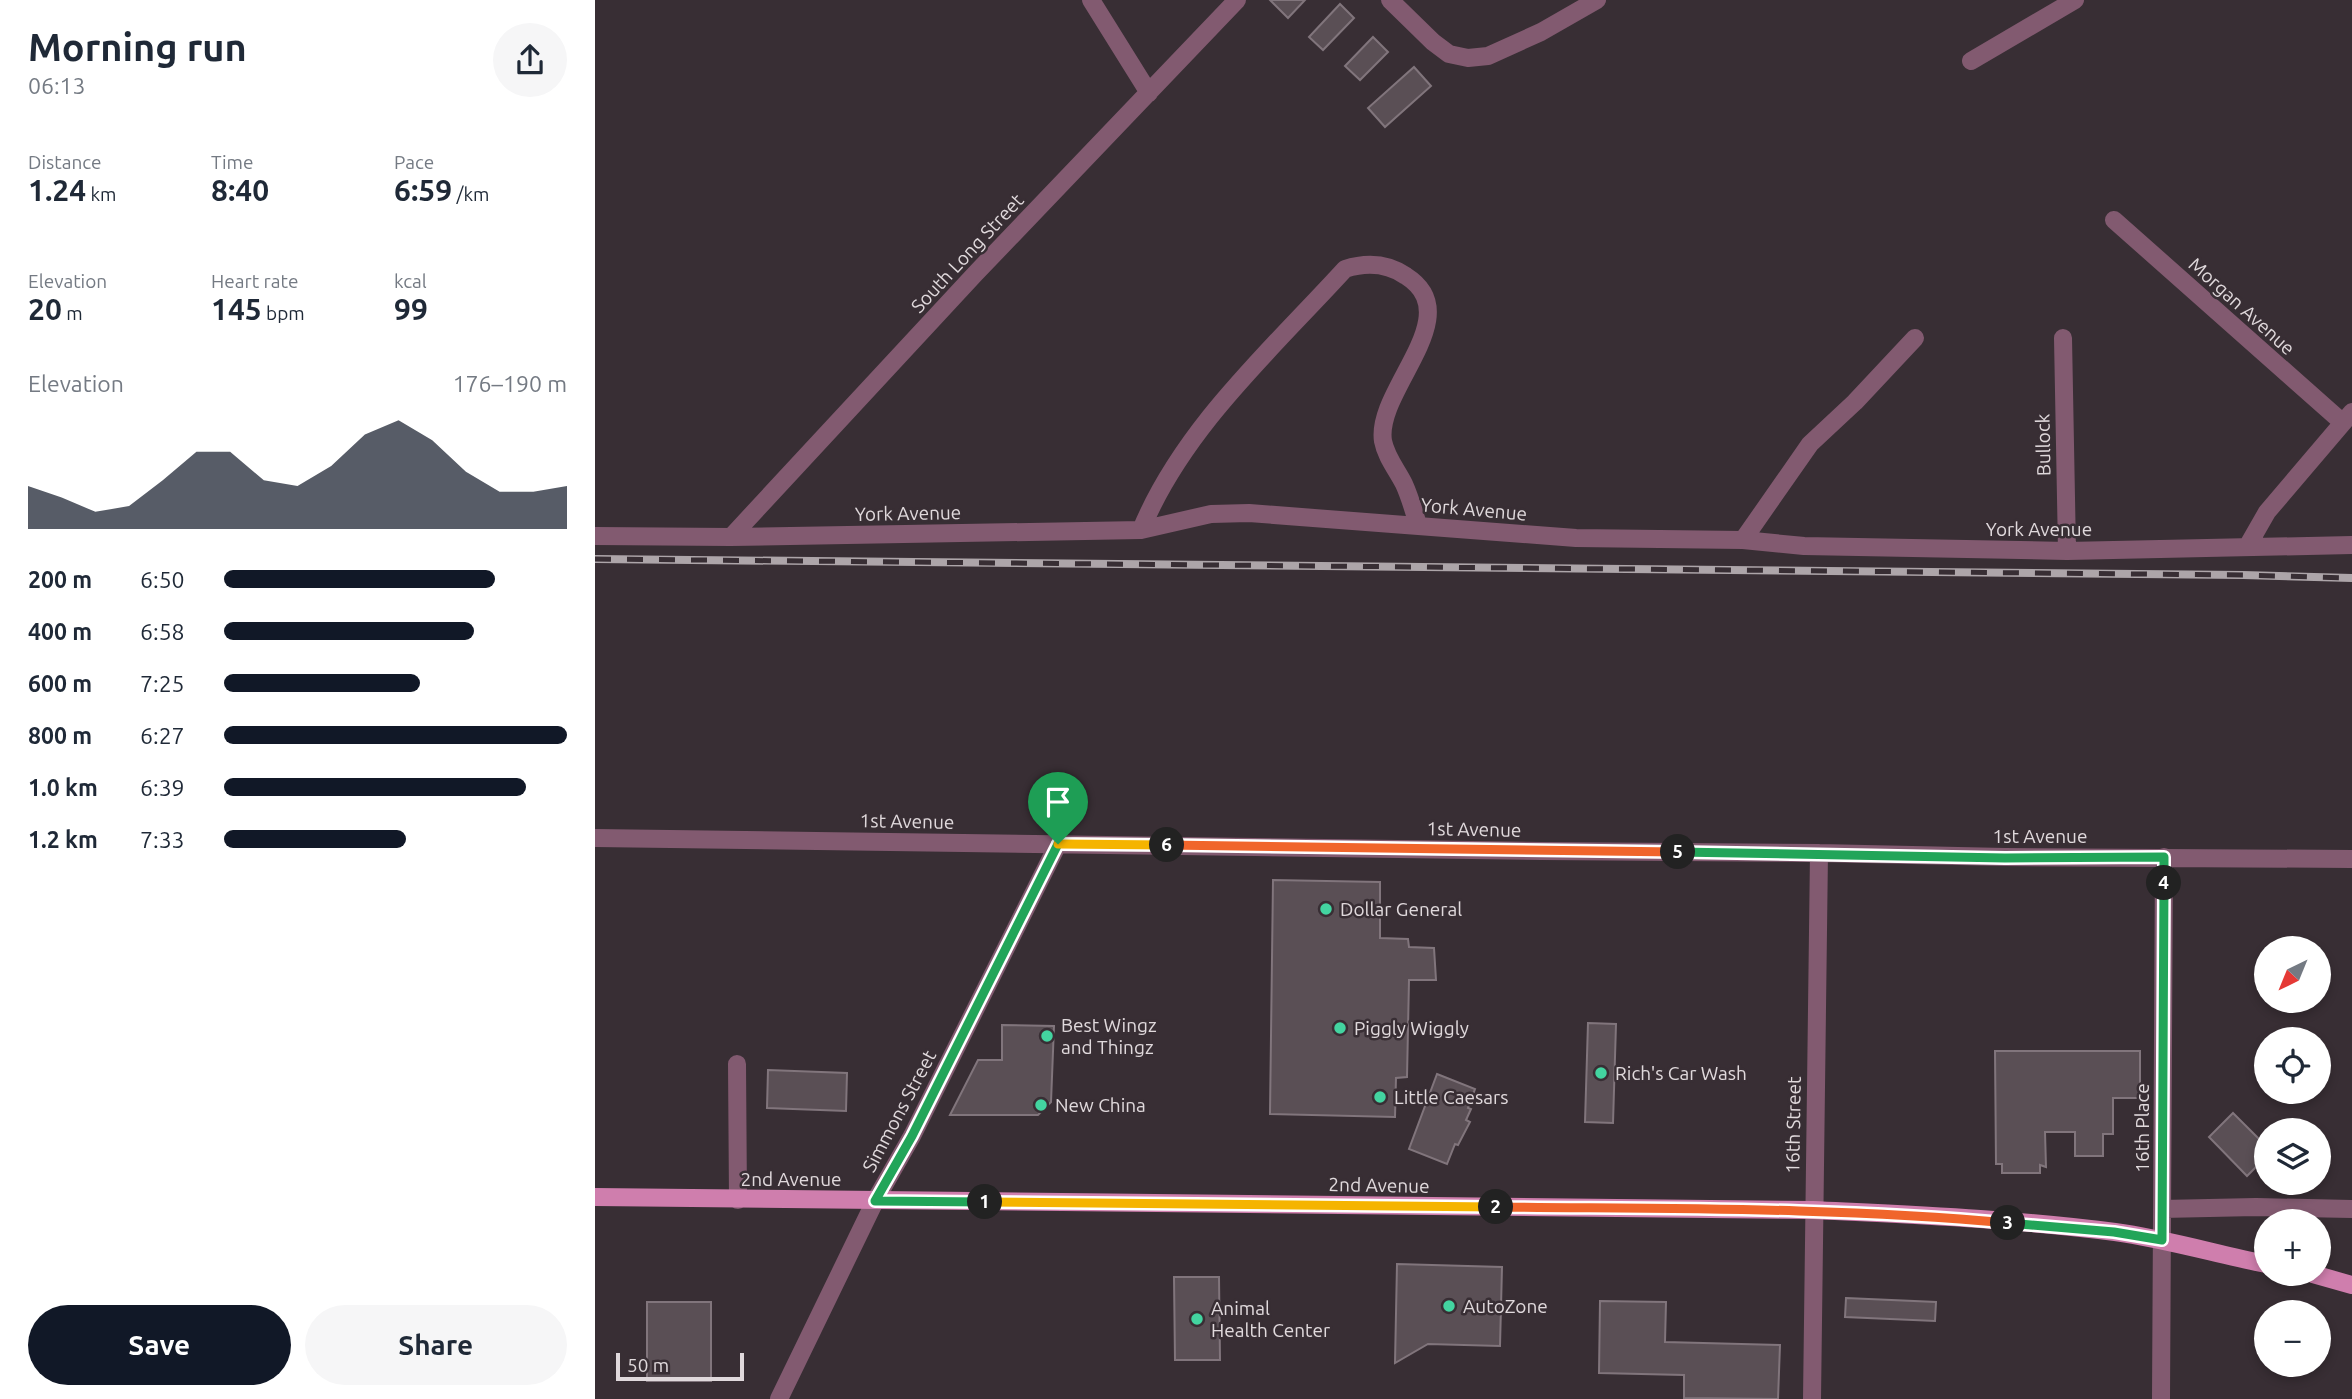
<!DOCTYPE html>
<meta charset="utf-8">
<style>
:root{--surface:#fff;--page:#f6f6f7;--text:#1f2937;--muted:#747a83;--accent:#111827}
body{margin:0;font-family:Ubuntu,sans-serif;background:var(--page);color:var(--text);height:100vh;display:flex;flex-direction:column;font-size:26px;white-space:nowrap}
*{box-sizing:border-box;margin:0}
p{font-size:23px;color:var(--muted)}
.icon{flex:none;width:38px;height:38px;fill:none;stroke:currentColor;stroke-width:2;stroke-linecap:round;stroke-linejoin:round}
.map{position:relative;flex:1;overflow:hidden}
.panel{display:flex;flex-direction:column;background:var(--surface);width:595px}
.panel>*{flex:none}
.needle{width:46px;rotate:223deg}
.controls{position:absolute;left:1659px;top:936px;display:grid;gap:14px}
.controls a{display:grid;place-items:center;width:77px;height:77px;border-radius:50%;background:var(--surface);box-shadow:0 4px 10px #0003;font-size:35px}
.scale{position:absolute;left:21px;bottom:18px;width:128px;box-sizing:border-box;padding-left:7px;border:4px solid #e0d9dc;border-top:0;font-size:19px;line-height:24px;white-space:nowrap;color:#e0d9dc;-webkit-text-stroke:5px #382e34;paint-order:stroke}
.pin{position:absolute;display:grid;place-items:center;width:60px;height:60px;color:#fff;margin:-72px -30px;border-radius:50% 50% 50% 0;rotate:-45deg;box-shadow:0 0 7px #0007}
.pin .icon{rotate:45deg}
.km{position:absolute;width:35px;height:35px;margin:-18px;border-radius:50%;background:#222;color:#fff;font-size:19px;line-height:35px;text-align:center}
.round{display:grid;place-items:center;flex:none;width:74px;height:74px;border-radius:37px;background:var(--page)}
.head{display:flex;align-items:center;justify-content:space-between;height:119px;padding:0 28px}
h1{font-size:38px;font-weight:600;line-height:52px}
.metrics{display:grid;grid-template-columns:repeat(3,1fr);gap:10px;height:119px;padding:7px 28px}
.metrics div{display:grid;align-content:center}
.metrics b{font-size:30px;font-weight:600}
.metrics small{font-size:19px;font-weight:400}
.metrics p{font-size:19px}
.chart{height:196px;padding:14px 28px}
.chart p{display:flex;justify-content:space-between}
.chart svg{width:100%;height:126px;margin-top:7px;fill:var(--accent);opacity:.7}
.primary-button{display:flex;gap:14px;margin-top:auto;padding:14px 28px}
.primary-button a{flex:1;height:80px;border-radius:42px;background:var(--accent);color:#fff;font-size:28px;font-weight:600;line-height:80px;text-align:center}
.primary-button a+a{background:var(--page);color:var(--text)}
ul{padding:0 28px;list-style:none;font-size:23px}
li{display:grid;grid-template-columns:112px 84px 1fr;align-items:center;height:52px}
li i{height:18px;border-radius:9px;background:var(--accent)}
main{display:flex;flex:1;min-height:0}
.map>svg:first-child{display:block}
</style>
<main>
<section class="panel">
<div class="head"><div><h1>Morning run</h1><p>06:13</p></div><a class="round"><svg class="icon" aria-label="share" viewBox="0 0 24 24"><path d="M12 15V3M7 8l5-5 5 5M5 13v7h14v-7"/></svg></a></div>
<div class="metrics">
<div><p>Distance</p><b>1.24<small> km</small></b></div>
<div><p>Time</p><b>8:40</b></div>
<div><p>Pace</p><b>6:59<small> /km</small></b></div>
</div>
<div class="metrics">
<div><p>Elevation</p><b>20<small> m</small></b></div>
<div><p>Heart rate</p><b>145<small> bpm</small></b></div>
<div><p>kcal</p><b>99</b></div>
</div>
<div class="chart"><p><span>Elevation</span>176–190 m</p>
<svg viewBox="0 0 160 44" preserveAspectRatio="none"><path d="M0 44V29L10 33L20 38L30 36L40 27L50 17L60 17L70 27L80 29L90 22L100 11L110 6L120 13L130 24L140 31L150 31L160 29V44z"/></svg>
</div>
<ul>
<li><b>200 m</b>6:50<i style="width:79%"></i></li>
<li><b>400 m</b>6:58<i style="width:73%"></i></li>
<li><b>600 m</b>7:25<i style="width:57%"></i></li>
<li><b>800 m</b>6:27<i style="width:100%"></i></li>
<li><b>1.0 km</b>6:39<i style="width:88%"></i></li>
<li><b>1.2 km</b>7:33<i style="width:53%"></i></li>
</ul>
<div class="primary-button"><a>Save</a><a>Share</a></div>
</section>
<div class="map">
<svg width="1757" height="1399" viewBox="0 0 1757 1399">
<rect width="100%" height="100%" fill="#382e34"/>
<path fill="#5a4f55" stroke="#81757c" stroke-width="2" d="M 675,0 L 710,0 L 693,18 Z
M 745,4 L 759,18 L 728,50 L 714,37 Z
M 778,37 L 793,52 L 765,80 L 750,66 Z
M 819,67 L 836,86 L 790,127 L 773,108 Z
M 678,880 L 785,882 L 785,938 L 813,939 L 814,947 L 839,948 L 841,980 L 814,980 L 812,1077 L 801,1078 L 800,1117 L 675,1114 Z
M 993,1023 L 1021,1024 L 1018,1123 L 990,1122 Z
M 407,1025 L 459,1026 L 456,1102 L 443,1115 L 355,1115 L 383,1060 L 407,1060 Z
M 1400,1051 L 1545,1051 L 1545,1098 L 1518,1098 L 1518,1134 L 1508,1134 L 1508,1156 L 1480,1156 L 1480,1132 L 1450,1132 L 1451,1167 L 1445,1165 L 1445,1173 L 1407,1173 L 1407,1164 L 1401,1164 Z
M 173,1070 L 252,1073 L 251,1111 L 172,1108 Z
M 842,1074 L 880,1089 L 873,1108 L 876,1109 L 871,1120 L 875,1122 L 863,1145 L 860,1144 L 852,1164 L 814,1149 Z
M 1638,1113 L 1671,1146 L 1671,1157 L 1652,1176 L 1614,1137 Z
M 802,1264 L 907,1267 L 905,1346 L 833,1344 L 800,1363 Z
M 579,1277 L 624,1277 L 625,1360 L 580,1360 Z
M 1251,1298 L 1341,1302 L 1340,1321 L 1250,1317 Z
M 1005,1301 L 1071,1302 L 1070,1342 L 1185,1345 L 1183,1399 L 1089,1398 L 1089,1375 L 1004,1373 Z
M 52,1302 L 116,1302 L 116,1381 L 52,1381 Z"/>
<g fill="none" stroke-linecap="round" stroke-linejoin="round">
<path stroke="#825a70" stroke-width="18" d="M 496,0 L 554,93
M 795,0 L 838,42 L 854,54 L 873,58 L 893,56 L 946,32 L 1002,0
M 1376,61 L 1480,0
M 1519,220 L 1747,422
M 1468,338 L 1472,551
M 546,530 C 588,428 676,350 750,269 C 772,262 792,263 811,276 C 874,316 780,390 788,441 C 791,457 802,470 809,484 C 815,497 819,511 823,525
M 0,536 L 136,537 L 546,530 L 616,514 L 654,513 L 981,538 L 1148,540 L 1209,546 L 1472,551 L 1757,545
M 136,537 L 380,274 L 642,0
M 1148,540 L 1215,444 L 1260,402 L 1320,338
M 1652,547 L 1672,512 L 1757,412
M 0,838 L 947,851 L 1224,853 L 1410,857 L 1757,859
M 142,1064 L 143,1200
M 1567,1209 L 1661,1207 L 1757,1209
M 184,1399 L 280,1201 L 317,1136 L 463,844
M 1217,1399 L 1224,853
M 1566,1399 L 1569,857"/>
<path stroke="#cf7ead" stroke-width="18" d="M 0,1197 L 1218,1210 C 1318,1215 1420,1219 1520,1232 C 1571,1239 1621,1254 1671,1264
M 1718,1274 L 1757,1285"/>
<defs>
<path id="rail" d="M 0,559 L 1648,575 L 1757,578"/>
</defs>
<use href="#rail" stroke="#ada5a9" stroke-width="8"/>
<use href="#rail" stroke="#382e34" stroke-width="5" stroke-dasharray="16" stroke-linecap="butt"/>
</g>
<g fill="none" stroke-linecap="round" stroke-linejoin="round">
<defs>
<path id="split-1" d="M 390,1202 L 280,1201 L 317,1136 L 463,844"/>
<path id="split-2" d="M 390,1202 L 901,1207"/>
<path id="split-3" d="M 901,1207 C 1072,1209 1243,1207 1413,1223"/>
<path id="split-4" d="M 1413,1223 L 1519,1232 L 1567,1240 L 1569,883"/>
<path id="split-5" d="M 1083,852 L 1410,858 L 1569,857 L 1569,883"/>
<path id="split-6" d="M 572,845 L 1083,852"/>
<path id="split-7" d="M 463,844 L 572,845"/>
</defs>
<use href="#split-1" stroke="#fff" stroke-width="14"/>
<use href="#split-2" stroke="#fff" stroke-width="14"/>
<use href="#split-3" stroke="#fff" stroke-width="14"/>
<use href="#split-4" stroke="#fff" stroke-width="14"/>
<use href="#split-5" stroke="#fff" stroke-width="14"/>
<use href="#split-6" stroke="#fff" stroke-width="14"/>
<use href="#split-7" stroke="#fff" stroke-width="14"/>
<use href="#split-1" stroke="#22a559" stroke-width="9"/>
<use href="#split-2" stroke="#f5b400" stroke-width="9"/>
<use href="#split-3" stroke="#f0652b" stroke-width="9"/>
<use href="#split-4" stroke="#22a559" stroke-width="9"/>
<use href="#split-5" stroke="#22a559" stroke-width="9"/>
<use href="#split-6" stroke="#f0652b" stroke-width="9"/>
<use href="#split-7" stroke="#f5b400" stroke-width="9"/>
</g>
<g fill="#43d4a0" stroke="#382e34" stroke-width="2.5">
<circle cx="731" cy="909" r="7"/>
<circle cx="745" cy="1028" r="7"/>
<circle cx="452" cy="1036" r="7"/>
<circle cx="1006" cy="1073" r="7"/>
<circle cx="785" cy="1097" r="7"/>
<circle cx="446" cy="1105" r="7"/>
<circle cx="854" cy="1306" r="7"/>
<circle cx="602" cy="1319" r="7"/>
</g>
<g text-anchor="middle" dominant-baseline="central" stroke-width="5" stroke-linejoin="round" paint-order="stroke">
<g font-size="19" fill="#e0d9dc" stroke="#382e34">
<text transform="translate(372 253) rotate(-47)">South Long Street</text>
<text transform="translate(1647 306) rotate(42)">Morgan Avenue</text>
<text transform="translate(1448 445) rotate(-91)">Bullock</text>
<text transform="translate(879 509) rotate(5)">York Avenue</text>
<text transform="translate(313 513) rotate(-1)">York Avenue</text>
<text x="1444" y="529">York Avenue</text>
<text transform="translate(312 821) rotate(1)">1st Avenue</text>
<text transform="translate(879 829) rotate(1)">1st Avenue</text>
<text x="1445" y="836">1st Avenue</text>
<text transform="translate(304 1111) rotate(-62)">Simmons Street</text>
<text transform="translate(1198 1125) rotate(-89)">16th Street</text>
<text transform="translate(1547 1128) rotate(-90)">16th Place</text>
<text x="196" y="1179">2nd Avenue</text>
<text transform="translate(784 1185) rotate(1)">2nd Avenue</text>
</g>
<g font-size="19" fill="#e0d9dc" stroke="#382e34" text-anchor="start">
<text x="745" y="909">Dollar General</text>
<text x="466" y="1025">Best Wingz<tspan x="466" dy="22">and Thingz</tspan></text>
<text x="759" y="1028">Piggly Wiggly</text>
<text x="1020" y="1073">Rich's Car Wash</text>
<text x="799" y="1097">Little Caesars</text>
<text x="460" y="1105">New China</text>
<text x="868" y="1306">AutoZone</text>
<text x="616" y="1308">Animal<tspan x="616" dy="22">Health Center</tspan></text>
</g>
</g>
</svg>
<div class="controls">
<a><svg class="needle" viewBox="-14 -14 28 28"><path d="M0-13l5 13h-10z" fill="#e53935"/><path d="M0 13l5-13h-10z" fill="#747a83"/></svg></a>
<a><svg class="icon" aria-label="locate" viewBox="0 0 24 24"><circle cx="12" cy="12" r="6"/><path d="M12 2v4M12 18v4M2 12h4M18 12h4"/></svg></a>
<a><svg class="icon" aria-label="layers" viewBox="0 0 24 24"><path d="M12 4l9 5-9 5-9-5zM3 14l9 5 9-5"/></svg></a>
<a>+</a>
<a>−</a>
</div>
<div class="scale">50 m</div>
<div class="pin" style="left:463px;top:844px;background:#1e9e55"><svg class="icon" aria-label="arrive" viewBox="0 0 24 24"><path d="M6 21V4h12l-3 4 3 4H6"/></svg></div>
<b class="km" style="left:390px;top:1202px">1</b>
<b class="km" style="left:901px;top:1207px">2</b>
<b class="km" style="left:1413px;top:1223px">3</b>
<b class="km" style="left:1569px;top:883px">4</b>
<b class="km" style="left:1083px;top:852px">5</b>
<b class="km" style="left:572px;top:845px">6</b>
</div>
</main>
